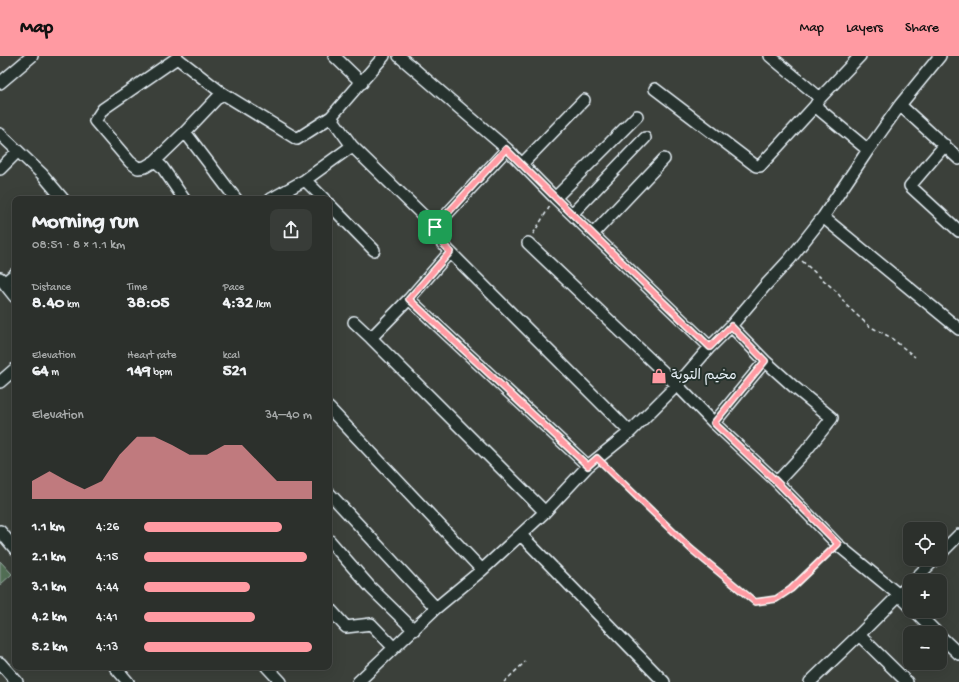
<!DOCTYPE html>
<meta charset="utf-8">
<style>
:root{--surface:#2c302c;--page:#383c38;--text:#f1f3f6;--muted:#a6a9a9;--line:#484b48;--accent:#ff9aa2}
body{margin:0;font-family:"Gochi Hand","Playpen Sans Arabic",sans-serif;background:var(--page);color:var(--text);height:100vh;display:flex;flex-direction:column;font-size:15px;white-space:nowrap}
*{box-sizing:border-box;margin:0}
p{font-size:13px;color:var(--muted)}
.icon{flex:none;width:22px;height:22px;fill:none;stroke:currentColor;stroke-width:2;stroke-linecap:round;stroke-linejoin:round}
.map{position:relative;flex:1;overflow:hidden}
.details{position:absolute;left:12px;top:140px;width:320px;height:474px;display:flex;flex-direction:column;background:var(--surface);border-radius:8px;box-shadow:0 4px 16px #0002,0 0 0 1px var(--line)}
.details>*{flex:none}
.fabs{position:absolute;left:903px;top:466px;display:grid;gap:8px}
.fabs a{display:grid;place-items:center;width:44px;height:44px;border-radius:8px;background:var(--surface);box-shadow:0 4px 16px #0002,0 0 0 1px var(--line);font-size:20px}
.pin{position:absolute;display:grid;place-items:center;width:34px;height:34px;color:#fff;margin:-17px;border-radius:8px;box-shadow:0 2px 6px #0006}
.round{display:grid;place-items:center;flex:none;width:42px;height:42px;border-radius:8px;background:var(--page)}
.head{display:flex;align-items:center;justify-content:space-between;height:68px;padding:0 20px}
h1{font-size:22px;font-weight:700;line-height:30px}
.figures{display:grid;grid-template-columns:repeat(3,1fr);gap:6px;height:68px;padding:4px 20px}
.figures div{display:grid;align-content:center}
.figures b{font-size:17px;font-weight:700}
.figures small{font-size:11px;font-weight:400}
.figures p{font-size:11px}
.chart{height:112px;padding:8px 20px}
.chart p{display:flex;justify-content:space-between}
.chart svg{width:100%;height:72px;margin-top:4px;fill:var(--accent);opacity:.7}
ul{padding:0 20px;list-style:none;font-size:13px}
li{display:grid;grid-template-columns:64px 48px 1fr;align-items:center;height:30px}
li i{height:10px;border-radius:5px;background:var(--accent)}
header{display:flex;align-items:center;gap:24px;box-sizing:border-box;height:56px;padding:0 20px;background:var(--accent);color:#111}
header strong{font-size:19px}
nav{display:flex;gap:22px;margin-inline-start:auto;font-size:14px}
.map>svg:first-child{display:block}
</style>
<header>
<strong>Map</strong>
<nav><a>Map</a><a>Layers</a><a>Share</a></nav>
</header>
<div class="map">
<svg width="959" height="626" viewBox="0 0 959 626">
<rect width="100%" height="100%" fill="#3b403a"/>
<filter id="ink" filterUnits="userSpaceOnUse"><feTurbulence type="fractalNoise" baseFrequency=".025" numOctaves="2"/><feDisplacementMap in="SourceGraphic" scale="8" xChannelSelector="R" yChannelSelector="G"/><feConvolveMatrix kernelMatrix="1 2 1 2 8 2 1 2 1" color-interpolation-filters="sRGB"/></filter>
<g filter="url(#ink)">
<path fill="#526f56" stroke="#9db0a7" d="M 0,505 L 12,518 L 0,529 Z"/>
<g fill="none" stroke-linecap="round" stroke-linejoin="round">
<defs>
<path id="minor" d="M 334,0 L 362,27
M 399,0 L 507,93 L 555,142 L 710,291
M 770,0 L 820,42
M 0,27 L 32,0
M 655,33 L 756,110 L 760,110 L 815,50 L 868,94
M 222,37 L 185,76 L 236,143
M 900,49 L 959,103
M 815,50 L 820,42 L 860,0
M 331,61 L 384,0
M 0,78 L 42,118 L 63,143
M 945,89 L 910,130 L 959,175
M 352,90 L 435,171 L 436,180 L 450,196 L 630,376
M 155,105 L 185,76
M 522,108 L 584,44
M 0,113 L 18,95
M 305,124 L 324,143
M 555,142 L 637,60
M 184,143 L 162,111 L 155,105 L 145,111 L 138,112 L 130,106 L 95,65 L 103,53 L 177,2 L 222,37 L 297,83 L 331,61 L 352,90 L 305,124 L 271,143
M 329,148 L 374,194
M 572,158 L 645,82
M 823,161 L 959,273
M 435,171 L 507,93
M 593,178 L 664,103
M 528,187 L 677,329 L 714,367 L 777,426 L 838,489 L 899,539 L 910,550
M 0,222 L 15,241
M 4,227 L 15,218
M 409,243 L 588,410
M 354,266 L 371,282 L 545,456
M 731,270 L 765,305 L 794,331 L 832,362 L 805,396 L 777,426
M 371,282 L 409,243 L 450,196
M 0,326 L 15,313
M 329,352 L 482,514
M 714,367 L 765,305
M 329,437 L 436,552
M 0,475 L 15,493
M 521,479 L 664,626
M 329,484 L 371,532 L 414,574
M 940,498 L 959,479
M 913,525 L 935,503
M 329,552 L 346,571 L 371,568 L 394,592
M 915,555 L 937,577
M 859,579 L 907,626
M 940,580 L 959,598
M 0,607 L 17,626
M 115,611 L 128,626
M 267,611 L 281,626
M 358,626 L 436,552 L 482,514 L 545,456 L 588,410 L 630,376 L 677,329 L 710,291 L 731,270 L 764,231 L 790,203 L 823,161 L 868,94 L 900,49 L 940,0
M 810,626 L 859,579 L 910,528"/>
</defs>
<use href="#minor" stroke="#e8f1f8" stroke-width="14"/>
<path stroke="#e8f1f8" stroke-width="1.5" stroke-dasharray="4 3" stroke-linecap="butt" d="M 533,178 L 550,150
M 802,205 L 837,236 L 847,250 L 869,270 L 890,281 L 915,301
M 604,409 L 691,493 L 755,546 L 776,543 L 791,533 L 831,495
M 504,626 L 525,606"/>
<use href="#minor" stroke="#26332d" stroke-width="11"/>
</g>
</g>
<g fill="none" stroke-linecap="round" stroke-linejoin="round" filter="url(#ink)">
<defs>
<path id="route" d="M 506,93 L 572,158 L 710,291 L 731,270 L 765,305 L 714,367 L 777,426 L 838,488 L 791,533 L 776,543 L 755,546 L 691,493 L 597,402 L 588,410 L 409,243 L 450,196 L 436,180 L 435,171 Z"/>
</defs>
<use href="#route" stroke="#fff" stroke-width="8"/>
<use href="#route" stroke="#ff9aa2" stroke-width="5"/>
</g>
<defs>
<symbol id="shop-bare" viewBox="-9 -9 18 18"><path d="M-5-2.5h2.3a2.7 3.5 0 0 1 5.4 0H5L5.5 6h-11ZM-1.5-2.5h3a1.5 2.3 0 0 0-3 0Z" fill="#ff9aa2" stroke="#26332d" stroke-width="2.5" paint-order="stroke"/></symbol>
</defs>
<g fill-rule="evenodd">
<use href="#shop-bare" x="648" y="309" width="22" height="22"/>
</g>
<g text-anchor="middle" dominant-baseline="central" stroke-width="4" stroke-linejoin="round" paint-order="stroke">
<g font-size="14" fill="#e8f1f8" stroke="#26332d" text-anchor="start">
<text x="671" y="320">مخيم التوبة</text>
</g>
</g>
</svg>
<div class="fabs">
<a><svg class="icon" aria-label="locate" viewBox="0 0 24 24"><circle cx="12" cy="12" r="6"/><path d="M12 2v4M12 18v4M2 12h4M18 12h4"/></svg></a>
<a>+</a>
<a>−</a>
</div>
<div class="pin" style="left:435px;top:171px;background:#1e9e55"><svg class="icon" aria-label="arrive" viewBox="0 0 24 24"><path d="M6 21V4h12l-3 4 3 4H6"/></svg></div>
<section class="details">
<div class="head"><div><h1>Morning run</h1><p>08:51 · 8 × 1.1 km</p></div><a class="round"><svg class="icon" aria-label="share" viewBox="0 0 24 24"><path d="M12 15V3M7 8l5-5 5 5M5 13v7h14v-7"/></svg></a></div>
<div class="figures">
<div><p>Distance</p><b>8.40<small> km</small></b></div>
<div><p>Time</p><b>38:05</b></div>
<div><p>Pace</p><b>4:32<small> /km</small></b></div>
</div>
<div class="figures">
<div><p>Elevation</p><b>64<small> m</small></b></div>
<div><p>Heart rate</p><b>149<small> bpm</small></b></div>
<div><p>kcal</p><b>521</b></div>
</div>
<div class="chart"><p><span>Elevation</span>34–40 m</p>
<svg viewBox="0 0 160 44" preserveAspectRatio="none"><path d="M0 44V33L10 27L20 33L30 38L40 33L50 17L60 6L70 6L80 11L90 17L100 17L110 11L120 11L130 22L140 33L150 33L160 33V44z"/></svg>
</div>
<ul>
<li><b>1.1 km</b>4:26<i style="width:82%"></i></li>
<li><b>2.1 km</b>4:15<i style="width:97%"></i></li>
<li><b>3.1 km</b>4:44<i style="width:63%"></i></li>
<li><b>4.2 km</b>4:41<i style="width:66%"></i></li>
<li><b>5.2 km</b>4:13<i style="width:100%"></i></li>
</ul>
</section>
</div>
